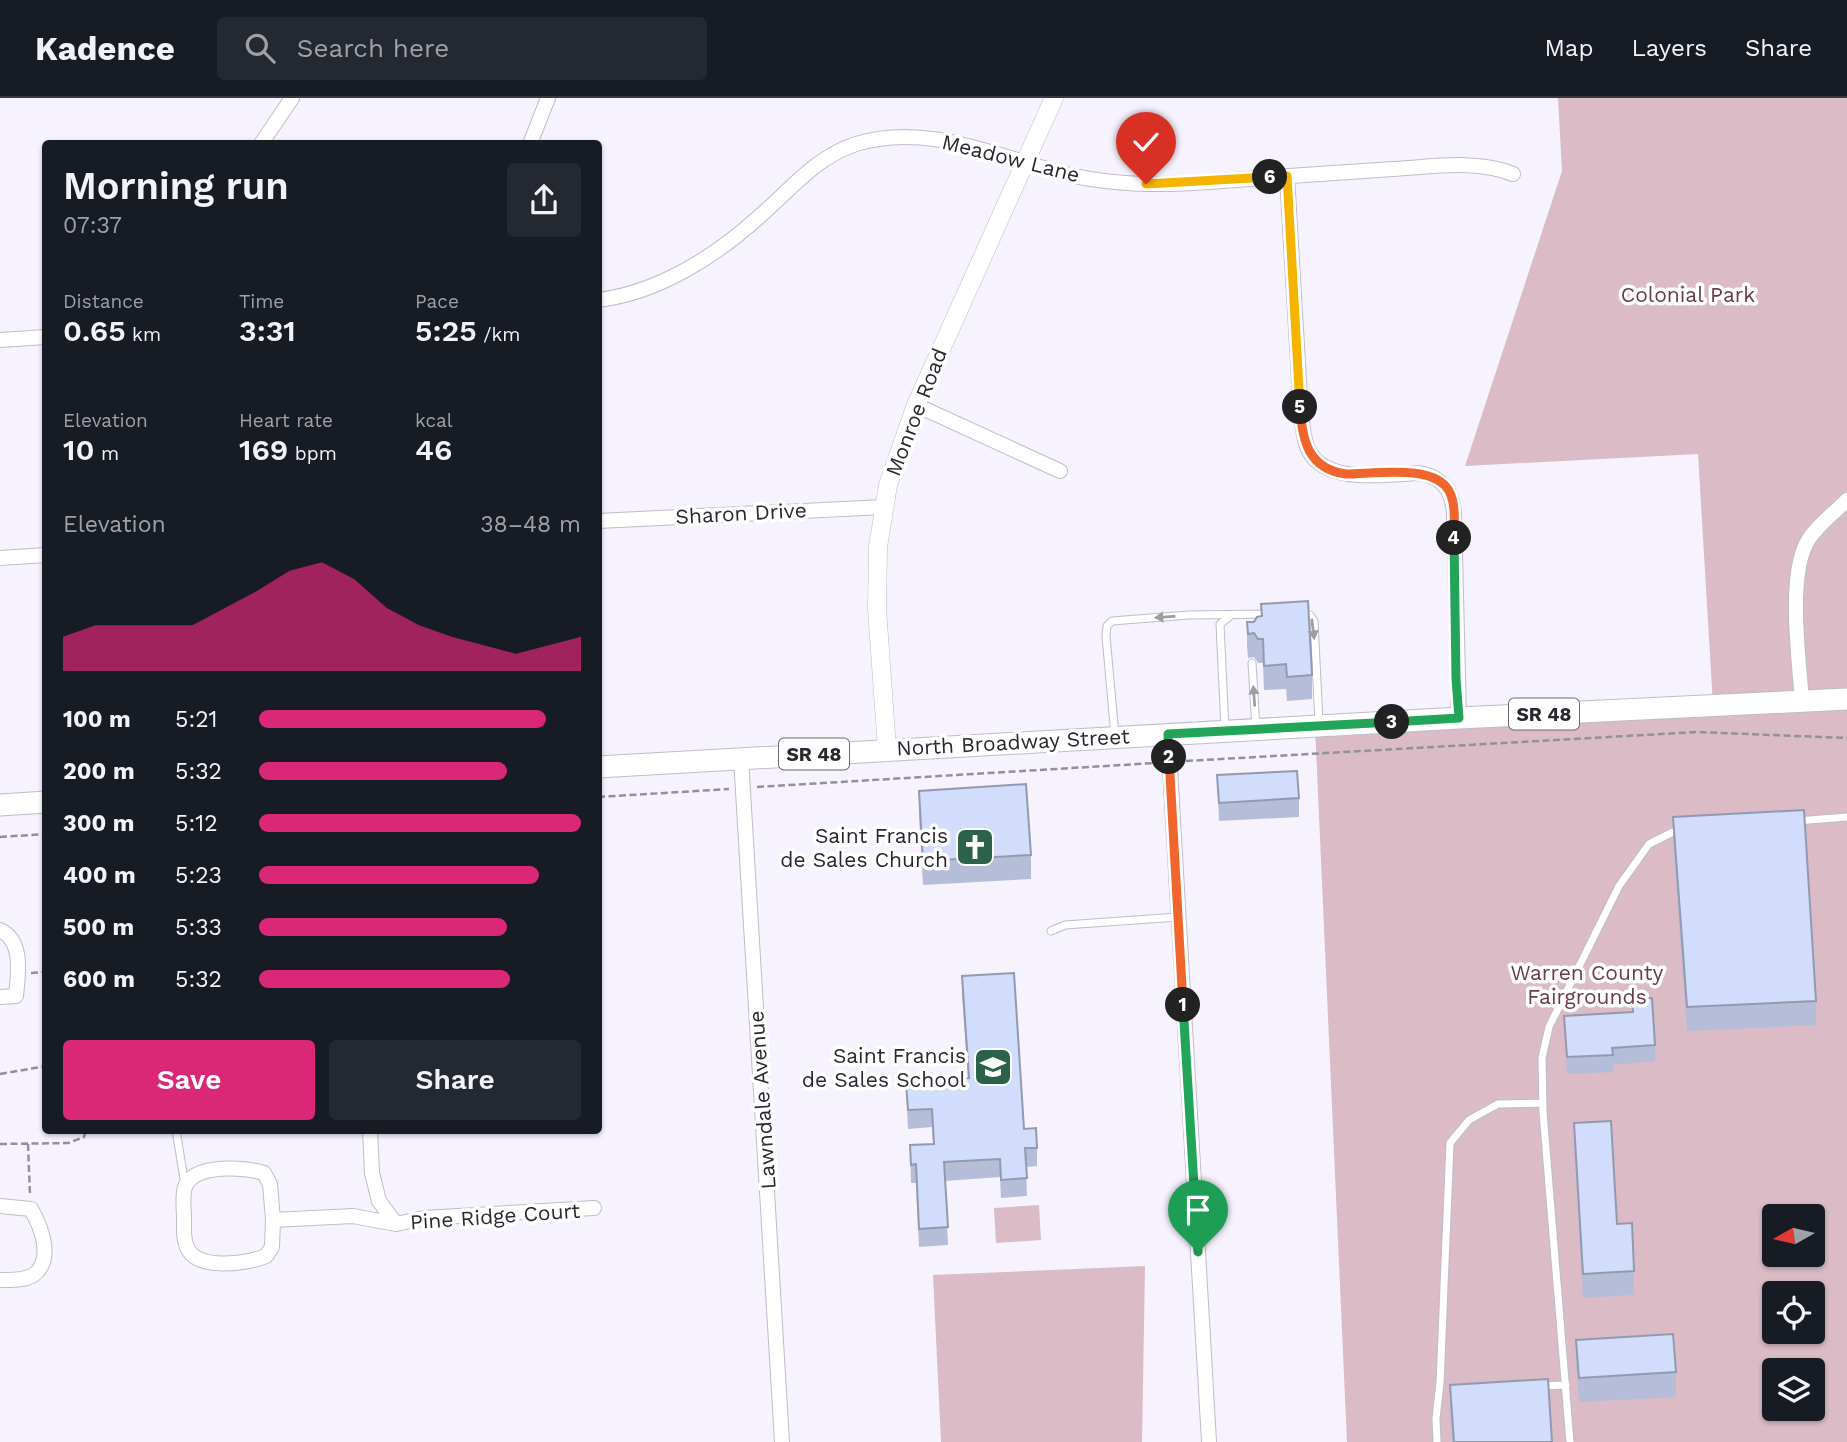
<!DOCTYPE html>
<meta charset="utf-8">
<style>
:root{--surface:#171b24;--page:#242831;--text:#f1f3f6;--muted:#9ea1a6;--line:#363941;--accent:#db2777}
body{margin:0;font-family:"Work Sans",sans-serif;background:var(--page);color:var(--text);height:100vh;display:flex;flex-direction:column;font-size:26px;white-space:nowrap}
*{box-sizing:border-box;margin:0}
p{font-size:23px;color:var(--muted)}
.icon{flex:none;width:38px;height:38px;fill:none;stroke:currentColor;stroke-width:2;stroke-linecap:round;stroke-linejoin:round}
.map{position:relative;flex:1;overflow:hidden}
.panel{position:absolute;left:42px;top:42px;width:560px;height:994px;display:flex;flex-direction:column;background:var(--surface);border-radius:7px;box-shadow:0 2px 5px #0004}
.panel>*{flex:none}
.needle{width:46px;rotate:262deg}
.fabs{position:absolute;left:1762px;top:1106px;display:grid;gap:14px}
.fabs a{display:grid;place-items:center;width:63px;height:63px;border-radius:7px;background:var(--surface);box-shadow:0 2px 5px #0004;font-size:35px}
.pin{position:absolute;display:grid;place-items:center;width:60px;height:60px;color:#fff;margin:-72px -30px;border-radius:50% 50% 50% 0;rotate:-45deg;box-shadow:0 0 7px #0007}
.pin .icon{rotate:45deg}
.km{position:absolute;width:35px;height:35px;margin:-18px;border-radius:50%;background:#222;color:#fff;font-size:19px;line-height:35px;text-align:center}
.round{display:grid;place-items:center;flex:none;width:74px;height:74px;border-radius:7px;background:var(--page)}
.overview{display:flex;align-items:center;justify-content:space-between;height:119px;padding:0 21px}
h1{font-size:38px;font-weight:600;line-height:52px}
.stats{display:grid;grid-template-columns:repeat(3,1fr);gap:10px;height:119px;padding:7px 21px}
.stats div{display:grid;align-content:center}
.stats b{font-size:30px;font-weight:600}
.stats small{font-size:19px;font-weight:400}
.stats p{font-size:19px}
.chart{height:196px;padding:14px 21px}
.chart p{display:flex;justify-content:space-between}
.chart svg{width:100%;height:126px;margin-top:7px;fill:var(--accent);opacity:.7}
.cta{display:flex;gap:14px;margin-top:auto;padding:14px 21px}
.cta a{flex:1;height:80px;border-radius:7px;background:var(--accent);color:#fff;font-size:28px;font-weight:600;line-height:80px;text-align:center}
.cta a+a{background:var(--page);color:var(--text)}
ul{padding:0 21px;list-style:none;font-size:23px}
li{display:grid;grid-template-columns:112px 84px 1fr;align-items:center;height:52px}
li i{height:18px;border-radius:9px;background:var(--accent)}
header{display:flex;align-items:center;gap:42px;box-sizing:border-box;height:98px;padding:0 35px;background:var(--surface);border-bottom:2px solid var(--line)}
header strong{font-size:33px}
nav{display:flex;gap:38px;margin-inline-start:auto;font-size:24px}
.search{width:490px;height:63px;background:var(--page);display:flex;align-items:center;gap:18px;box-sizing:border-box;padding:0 24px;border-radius:7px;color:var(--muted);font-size:26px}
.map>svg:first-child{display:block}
</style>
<header>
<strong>Kadence</strong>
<div class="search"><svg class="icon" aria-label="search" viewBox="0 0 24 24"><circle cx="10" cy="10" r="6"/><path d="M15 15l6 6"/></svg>Search here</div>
<nav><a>Map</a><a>Layers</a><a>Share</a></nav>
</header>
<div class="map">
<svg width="1847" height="1344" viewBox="0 0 1847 1344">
<rect width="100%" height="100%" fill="#f6f2fe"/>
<path fill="#dabbc6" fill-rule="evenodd" d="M 1558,0 L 1847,0 L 1847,1344 L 1347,1344 L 1315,628 L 1713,607 L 1698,356 L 1465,368 L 1562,73 ZM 1774,1118 L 1813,1118 L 1813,1157 L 1774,1157 ZM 1774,1195 L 1813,1195 L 1813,1234 L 1774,1234 ZM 1774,1272 L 1813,1272 L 1813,1311 L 1774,1311 Z
M 1039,1107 L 1041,1142 L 996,1145 L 994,1110 Z
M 1145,1168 L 1142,1344 L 941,1344 L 933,1177 Z"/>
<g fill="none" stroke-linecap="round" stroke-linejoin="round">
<defs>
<path id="service" d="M 1302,515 L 1310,517 L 1314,523 L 1319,625
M 1252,565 L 1256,631
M 1225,632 L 1220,526 L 1229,519
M 1115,638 L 1106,538 L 1107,528 L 1112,523 L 1189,517 L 1269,516
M 1797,723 L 1847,719
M 1051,833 L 1065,827 L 1178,819
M 176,1032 L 185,1087
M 1541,1288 L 1566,1287
M 1437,1344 L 1436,1320 L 1440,1285 L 1450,1045 L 1469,1022 L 1498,1006 L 1543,1005
M 1570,1344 L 1543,1014 L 1542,960 L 1549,929 L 1619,788 L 1649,746 L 1673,734 L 1681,733"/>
<path id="minor" d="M 261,46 L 292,0
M 530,46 L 548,0
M 1287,78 L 1301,316 C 1303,328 1303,342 1309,353 C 1327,387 1387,376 1420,375 C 1443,380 1452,392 1454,415 L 1459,620
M 598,202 C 658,195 716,158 760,118 C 791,91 816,59 856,46 C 925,24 995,58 1062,75 C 1088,82 1118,85 1145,86 C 1184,87 1223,83 1261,80 C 1305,77 1349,74 1393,71 C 1431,69 1477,61 1513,76
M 0,242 L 46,239
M 916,307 L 1060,373
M 598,423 L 884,409
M 0,460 L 46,457
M 1802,603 C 1799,562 1788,482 1806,446 C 1814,430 1834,415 1847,402
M 1168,636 L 1209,1344
M 741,660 L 782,1344
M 0,832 C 24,843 18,876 16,898 L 0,899
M 370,1032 L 372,1075 L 379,1103 L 396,1126
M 0,1108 L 31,1111 C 40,1127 53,1157 37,1174 C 29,1183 11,1182 0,1182
M 273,1122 L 272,1149 L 266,1158 C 247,1166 196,1173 187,1149 C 183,1141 184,1130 184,1122 C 184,1111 182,1099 185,1089 C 194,1065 245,1069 264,1075 L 270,1086 L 273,1122 L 353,1118 L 396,1126 L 424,1120 L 594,1110"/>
<path id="tertiary" d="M 887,651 L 877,511 L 878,449 L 888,387 L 916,307 L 1054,0"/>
<path id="primary" d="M 598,669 L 1459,620 L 1847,601
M 0,707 L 46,704"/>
</defs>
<use href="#service" stroke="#c0bcca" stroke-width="9"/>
<use href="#minor" stroke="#c0bcca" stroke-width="16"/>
<use href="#tertiary" stroke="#c0bcca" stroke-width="19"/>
<use href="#primary" stroke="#c0bcca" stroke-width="23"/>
<path stroke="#939099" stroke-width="2.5" stroke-dasharray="7 3.5" stroke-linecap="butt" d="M 1186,663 L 1697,634 L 1847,640
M 757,689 L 1155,665
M 598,699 L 729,691
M 0,739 L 46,736
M 31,875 L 46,874
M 0,976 L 46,968
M 0,1046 L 68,1045 L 84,1039 L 86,1032
M 28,1046 L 30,1097"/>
<use href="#service" stroke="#fff" stroke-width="7"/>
<use href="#minor" stroke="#fff" stroke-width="14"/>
<use href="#tertiary" stroke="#fff" stroke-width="18"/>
<use href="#primary" stroke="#fff" stroke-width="21"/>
</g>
<path fill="#b5bdd8" d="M 1261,506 L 1312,577 L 1312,601 L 1287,603 L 1286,591 L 1264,592 L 1263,565 L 1258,565 L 1254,559 L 1248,560 L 1247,548 L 1247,524 L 1254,524 L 1261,518 Z
M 1217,677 L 1299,700 L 1299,719 L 1219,723 Z
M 919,693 L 1031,757 L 1031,781 L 923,787 L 919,717 Z
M 1673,719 L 1816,903 L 1816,927 L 1687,933 L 1673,744 Z
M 962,878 L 1024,1031 L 1037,1050 L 1037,1068 L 1026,1069 L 1027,1098 L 1001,1100 L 1000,1079 L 945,1083 L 948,1147 L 919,1149 L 916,1085 L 911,1085 L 910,1047 L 933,1046 L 932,1029 L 908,1031 L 906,985 L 968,980 L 962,897 Z
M 1632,901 L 1655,947 L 1655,963 L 1613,967 L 1613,974 L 1567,976 L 1564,918 L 1632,914 Z
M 1574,1025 L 1617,1126 L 1634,1173 L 1634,1197 L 1583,1200 L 1574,1049 Z
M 1576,1242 L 1676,1274 L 1676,1299 L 1579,1304 L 1576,1266 Z
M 1450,1287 L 1552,1344 L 1452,1344 L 1450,1309 Z"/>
<path fill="#d2dcfb" stroke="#939ab0" stroke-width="2" d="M 1308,503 L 1312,577 L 1287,579 L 1286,566 L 1264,568 L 1263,541 L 1258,541 L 1254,535 L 1248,536 L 1247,524 L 1254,524 L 1257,519 L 1262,518 L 1261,506 Z
M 1297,673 L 1299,700 L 1219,705 L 1217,677 Z
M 1026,686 L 1031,757 L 923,763 L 919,693 Z
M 1804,712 L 1816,903 L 1687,909 L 1673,719 Z
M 1014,875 L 1024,1031 L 1036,1030 L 1037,1050 L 1025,1050 L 1027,1080 L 1001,1082 L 1000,1061 L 944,1064 L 948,1129 L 919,1131 L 916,1066 L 911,1067 L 910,1047 L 934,1046 L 932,1011 L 908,1012 L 906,985 L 969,980 L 962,878 Z
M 1652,900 L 1655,947 L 1612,950 L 1613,957 L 1567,959 L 1564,918 L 1633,914 L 1632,901 Z
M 1611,1023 L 1617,1126 L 1632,1125 L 1634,1173 L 1583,1176 L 1574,1025 Z
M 1673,1236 L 1676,1274 L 1579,1280 L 1576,1242 Z
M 1548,1281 L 1552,1344 L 1454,1344 L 1450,1287 Z"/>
<defs><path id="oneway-solid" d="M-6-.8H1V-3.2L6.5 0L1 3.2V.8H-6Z" transform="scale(1.75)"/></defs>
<g fill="#9f9ea0">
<use href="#oneway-solid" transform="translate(1165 519) rotate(176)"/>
<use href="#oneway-solid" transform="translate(1313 531) rotate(83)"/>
<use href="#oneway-solid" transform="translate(1254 598) rotate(-94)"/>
</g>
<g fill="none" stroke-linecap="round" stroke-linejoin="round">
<defs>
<path id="split-1" d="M 1183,907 L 1198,1154"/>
<path id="split-2" d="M 1169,659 L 1183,907"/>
<path id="split-3" d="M 1169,659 L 1168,636 L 1392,624"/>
<path id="split-4" d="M 1392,624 L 1459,620 L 1456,581 L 1454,440"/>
<path id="split-5" d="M 1300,309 C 1302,342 1308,371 1346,376 C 1374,376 1437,365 1450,395 C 1456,408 1454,425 1454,440"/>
<path id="split-6" d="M 1270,79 L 1287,78 L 1300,309"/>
<path id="split-7" d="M 1146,86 L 1270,79"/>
</defs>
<use href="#split-1" stroke="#fff" stroke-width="14"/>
<use href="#split-2" stroke="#fff" stroke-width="14"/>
<use href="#split-3" stroke="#fff" stroke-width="14"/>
<use href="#split-4" stroke="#fff" stroke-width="14"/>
<use href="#split-5" stroke="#fff" stroke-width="14"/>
<use href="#split-6" stroke="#fff" stroke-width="14"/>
<use href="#split-7" stroke="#fff" stroke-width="14"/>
<use href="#split-1" stroke="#22a559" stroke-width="9"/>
<use href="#split-2" stroke="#f0652b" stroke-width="9"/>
<use href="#split-3" stroke="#22a559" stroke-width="9"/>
<use href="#split-4" stroke="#22a559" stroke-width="9"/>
<use href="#split-5" stroke="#f0652b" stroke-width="9"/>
<use href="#split-6" stroke="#f5b400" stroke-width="9"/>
<use href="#split-7" stroke="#f5b400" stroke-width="9"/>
</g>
<defs>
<symbol id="church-square" viewBox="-11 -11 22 22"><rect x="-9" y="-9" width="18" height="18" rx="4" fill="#2b6249" stroke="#fff"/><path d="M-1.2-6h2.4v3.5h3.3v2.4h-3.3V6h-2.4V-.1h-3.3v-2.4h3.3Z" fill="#fff"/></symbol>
<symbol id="school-square" viewBox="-11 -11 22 22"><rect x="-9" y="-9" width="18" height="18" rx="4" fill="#2b6249" stroke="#fff"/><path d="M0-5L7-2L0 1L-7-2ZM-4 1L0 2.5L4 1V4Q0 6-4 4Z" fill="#fff"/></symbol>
</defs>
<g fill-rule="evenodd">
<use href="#church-square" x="953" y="727" width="44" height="44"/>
<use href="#school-square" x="971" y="947" width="44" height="44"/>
</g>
<g text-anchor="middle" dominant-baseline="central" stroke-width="7" stroke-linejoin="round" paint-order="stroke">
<g fill="#fff" stroke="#6a686c" stroke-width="2">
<rect x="1509" y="600.5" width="70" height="31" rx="5"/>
<rect x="779" y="640.5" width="70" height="31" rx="5"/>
</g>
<g font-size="19" font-weight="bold" fill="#2a282d">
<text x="1544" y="616">SR 48</text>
<text x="814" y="656">SR 48</text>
</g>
<g font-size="21" fill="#2a282d" stroke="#fff">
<text transform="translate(1011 60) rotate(14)">Meadow Lane</text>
<text transform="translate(916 314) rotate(-69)">Monroe Road</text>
<text transform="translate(741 415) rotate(-3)">Sharon Drive</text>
<text transform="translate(1013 644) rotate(-3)">North Broadway Street</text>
<text transform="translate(762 1002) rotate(-94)">Lawndale Avenue</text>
<text transform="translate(495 1118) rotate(-4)">Pine Ridge Court</text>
</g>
<g font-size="21" fill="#6a394d" stroke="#fff">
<text x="1688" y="196">Colonial Park</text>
<text x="1587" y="874">Warren County<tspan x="1587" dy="24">Fairgrounds</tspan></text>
</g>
<g font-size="21" fill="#2a282d" stroke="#fff" text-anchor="end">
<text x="948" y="737">Saint Francis<tspan x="948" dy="24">de Sales Church</tspan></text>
<text x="966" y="957">Saint Francis<tspan x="966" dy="24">de Sales School</tspan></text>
</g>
</g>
</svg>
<div class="fabs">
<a><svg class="needle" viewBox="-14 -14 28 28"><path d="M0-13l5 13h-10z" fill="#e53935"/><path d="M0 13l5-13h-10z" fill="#9ea1a6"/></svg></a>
<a><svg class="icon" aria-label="locate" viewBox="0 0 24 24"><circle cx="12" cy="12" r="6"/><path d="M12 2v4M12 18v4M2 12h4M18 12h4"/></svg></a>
<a><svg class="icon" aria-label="layers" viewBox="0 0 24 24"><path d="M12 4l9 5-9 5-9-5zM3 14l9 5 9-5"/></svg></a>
</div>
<div class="pin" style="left:1198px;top:1154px;background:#1e9e55"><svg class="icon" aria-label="arrive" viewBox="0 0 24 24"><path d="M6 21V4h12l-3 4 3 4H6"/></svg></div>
<div class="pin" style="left:1146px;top:86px;background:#d93025"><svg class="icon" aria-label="check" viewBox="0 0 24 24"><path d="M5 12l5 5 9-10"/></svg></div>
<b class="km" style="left:1183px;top:907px">1</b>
<b class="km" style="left:1169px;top:659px">2</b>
<b class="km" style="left:1392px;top:624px">3</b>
<b class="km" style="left:1454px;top:440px">4</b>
<b class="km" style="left:1300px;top:309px">5</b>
<b class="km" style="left:1270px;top:79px">6</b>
<section class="panel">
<div class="overview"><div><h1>Morning run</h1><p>07:37</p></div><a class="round"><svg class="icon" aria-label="share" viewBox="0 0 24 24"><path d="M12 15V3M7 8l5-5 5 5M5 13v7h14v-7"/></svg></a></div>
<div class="stats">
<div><p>Distance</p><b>0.65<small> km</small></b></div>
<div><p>Time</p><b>3:31</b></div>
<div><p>Pace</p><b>5:25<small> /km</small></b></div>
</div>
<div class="stats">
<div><p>Elevation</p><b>10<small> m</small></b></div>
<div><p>Heart rate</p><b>169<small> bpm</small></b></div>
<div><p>kcal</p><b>46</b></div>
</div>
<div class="chart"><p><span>Elevation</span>38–48 m</p>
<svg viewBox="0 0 160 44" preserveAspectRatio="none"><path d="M0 44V32L10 28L20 28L30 28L40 28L50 22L60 16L70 9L80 6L90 12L100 22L110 28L120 32L130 35L140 38L150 35L160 32V44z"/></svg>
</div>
<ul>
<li><b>100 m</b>5:21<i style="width:89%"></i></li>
<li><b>200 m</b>5:32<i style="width:77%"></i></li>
<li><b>300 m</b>5:12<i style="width:100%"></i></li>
<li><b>400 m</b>5:23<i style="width:87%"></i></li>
<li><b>500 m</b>5:33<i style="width:77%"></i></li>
<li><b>600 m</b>5:32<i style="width:78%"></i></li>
</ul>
<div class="cta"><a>Save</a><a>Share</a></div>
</section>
</div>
